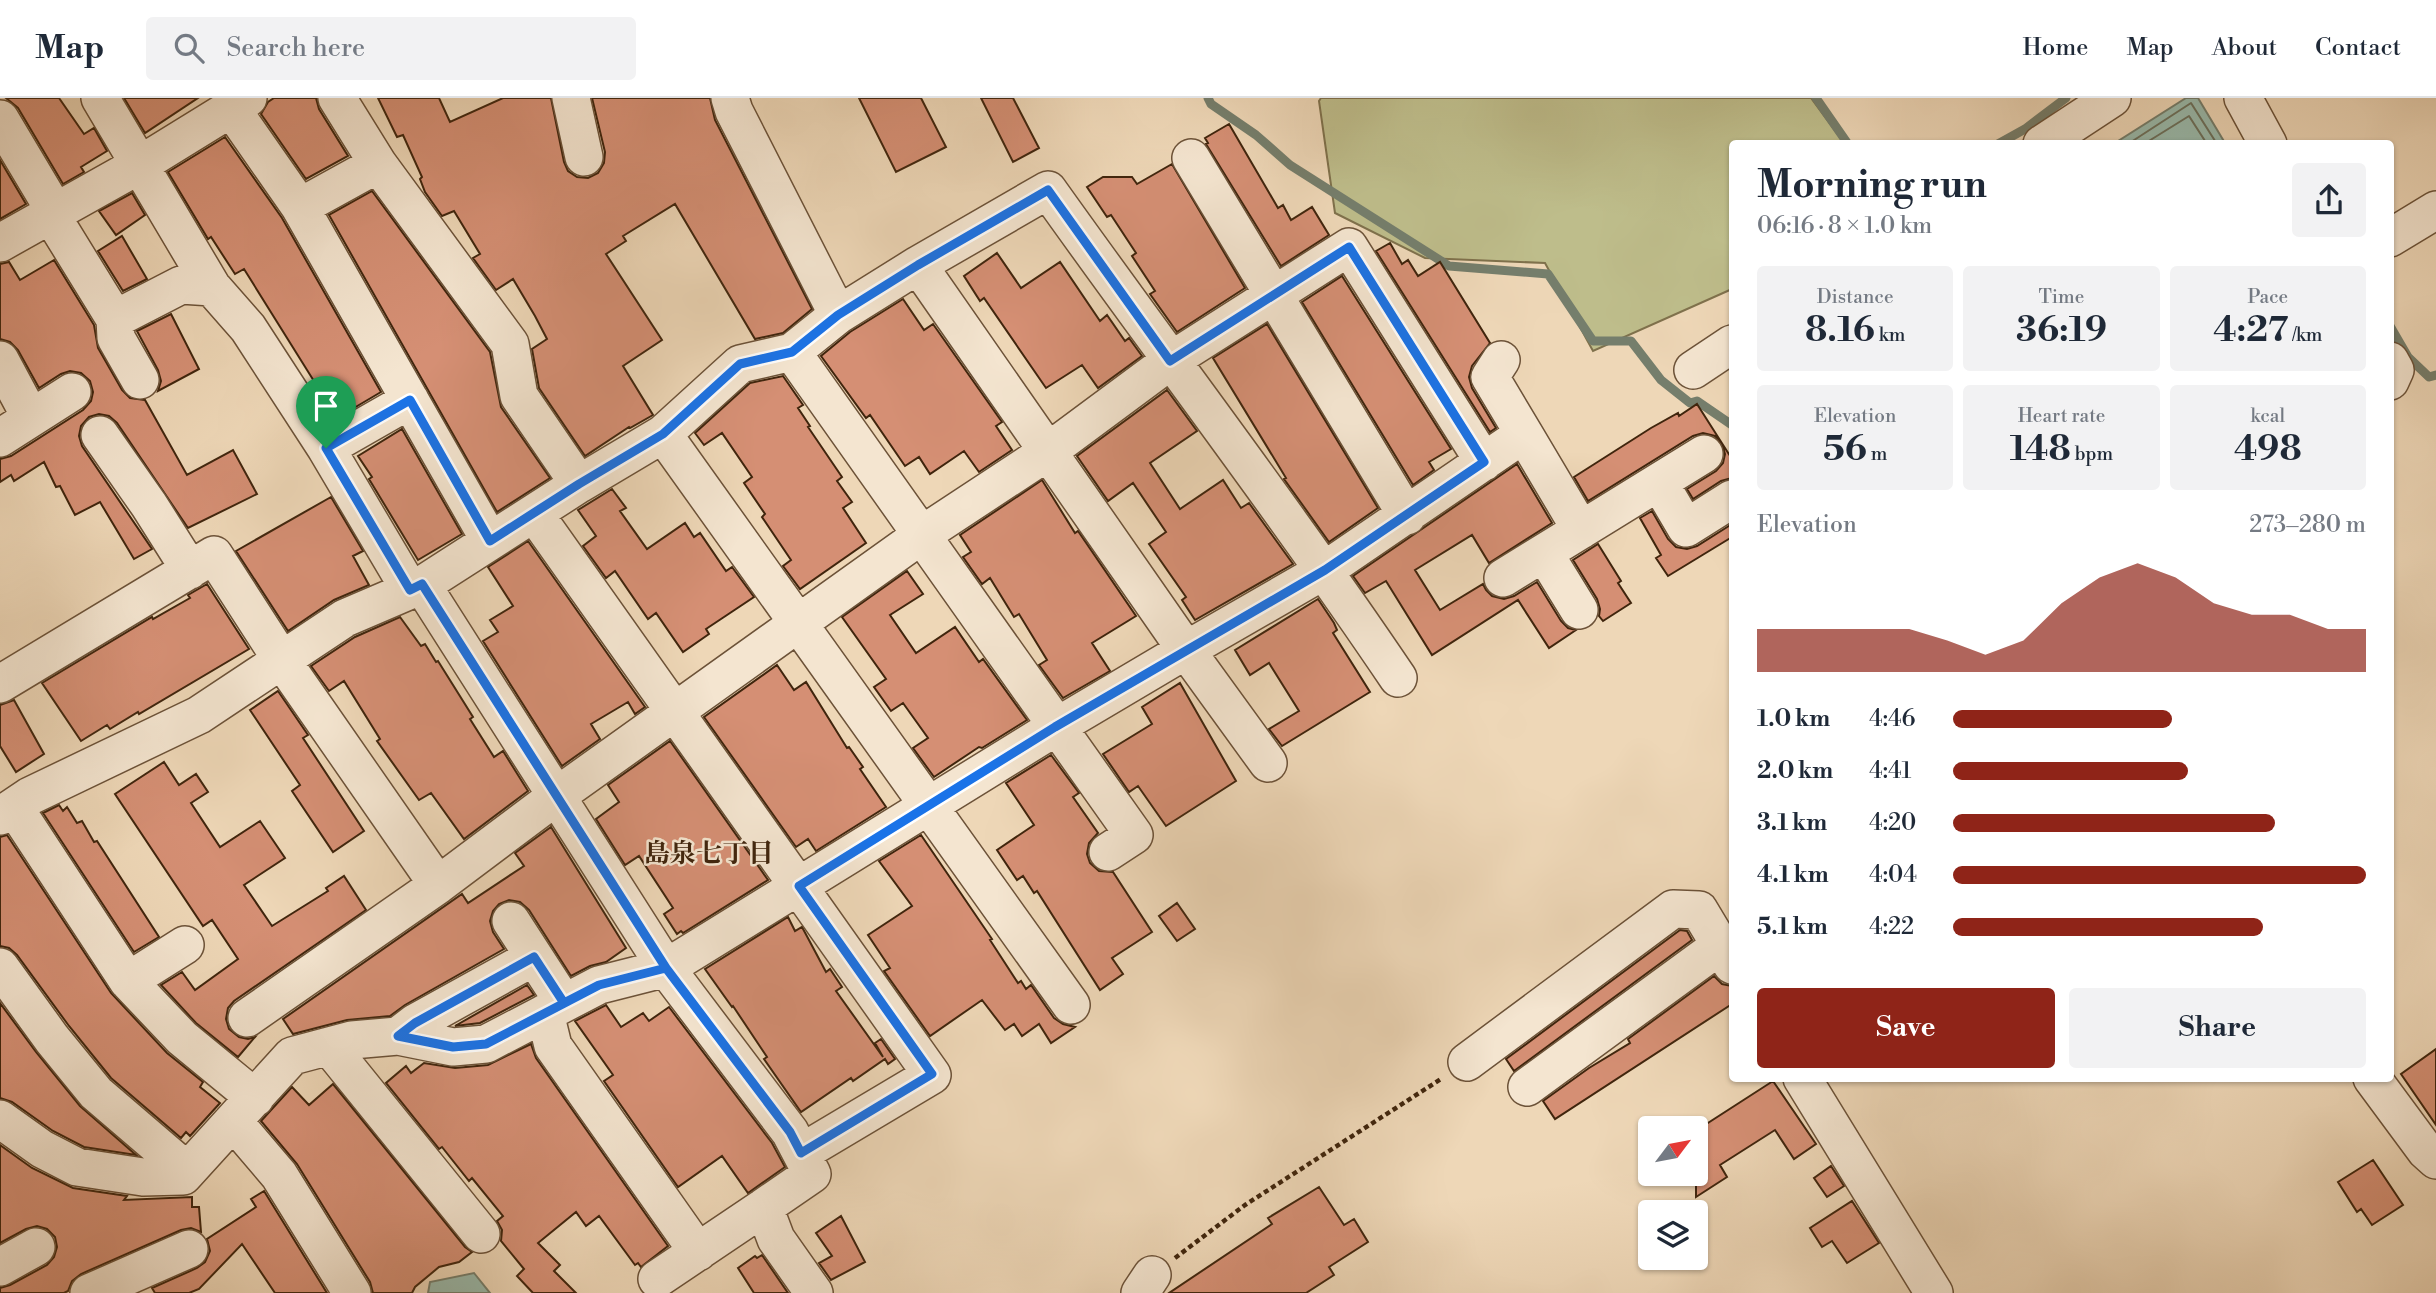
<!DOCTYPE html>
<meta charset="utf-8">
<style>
:root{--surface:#fff;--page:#f2f2f3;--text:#1f2937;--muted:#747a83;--line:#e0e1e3;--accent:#8f2418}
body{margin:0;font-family:"Libre Bodoni","Noto Serif JP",serif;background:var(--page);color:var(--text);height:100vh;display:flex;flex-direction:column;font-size:26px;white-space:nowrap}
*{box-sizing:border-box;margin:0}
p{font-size:23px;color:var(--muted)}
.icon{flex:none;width:38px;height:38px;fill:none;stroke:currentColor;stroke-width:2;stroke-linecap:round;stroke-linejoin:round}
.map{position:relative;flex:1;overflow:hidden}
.details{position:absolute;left:1729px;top:42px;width:665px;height:942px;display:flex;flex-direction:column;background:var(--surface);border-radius:7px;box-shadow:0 2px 5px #0004}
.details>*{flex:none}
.needle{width:46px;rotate:58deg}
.fabs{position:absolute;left:1638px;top:1018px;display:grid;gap:14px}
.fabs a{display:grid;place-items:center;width:70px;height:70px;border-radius:7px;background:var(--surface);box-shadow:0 2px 5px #0004;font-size:35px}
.pin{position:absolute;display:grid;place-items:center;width:60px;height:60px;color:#fff;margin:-72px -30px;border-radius:50% 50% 50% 0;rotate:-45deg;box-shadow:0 0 7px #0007}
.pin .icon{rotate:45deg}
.round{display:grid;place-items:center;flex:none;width:74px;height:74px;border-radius:7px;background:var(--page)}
.overview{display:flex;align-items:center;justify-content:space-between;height:119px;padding:0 28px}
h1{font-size:38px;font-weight:800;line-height:52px}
.stats{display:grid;grid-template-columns:repeat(3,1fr);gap:10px;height:119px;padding:7px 28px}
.stats div{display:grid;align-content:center;border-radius:7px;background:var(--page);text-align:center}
.stats b{font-size:35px;font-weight:800}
.stats small{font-size:19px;font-weight:400}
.stats p{font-size:19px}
.chart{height:196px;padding:14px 28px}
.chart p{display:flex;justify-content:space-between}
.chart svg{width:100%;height:126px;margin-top:7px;fill:var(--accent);opacity:.7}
.primary-button{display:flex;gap:14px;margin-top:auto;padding:14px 28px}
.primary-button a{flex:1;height:80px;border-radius:7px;background:var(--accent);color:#fff;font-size:28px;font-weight:800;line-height:80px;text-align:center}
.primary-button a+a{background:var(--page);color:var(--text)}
ul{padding:0 28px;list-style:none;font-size:23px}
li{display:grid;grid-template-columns:112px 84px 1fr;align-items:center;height:52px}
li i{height:18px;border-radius:9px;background:var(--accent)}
header{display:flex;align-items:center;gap:42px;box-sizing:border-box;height:98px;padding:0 35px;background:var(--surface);border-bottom:2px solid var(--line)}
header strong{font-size:33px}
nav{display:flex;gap:38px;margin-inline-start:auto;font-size:24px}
.search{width:490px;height:63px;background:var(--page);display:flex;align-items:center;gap:18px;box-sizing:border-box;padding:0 24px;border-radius:7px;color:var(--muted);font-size:26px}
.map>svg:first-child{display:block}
</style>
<header>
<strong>Map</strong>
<div class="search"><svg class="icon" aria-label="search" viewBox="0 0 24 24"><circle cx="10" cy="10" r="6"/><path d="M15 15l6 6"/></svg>Search here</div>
<nav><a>Home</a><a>Map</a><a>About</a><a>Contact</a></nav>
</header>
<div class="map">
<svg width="2436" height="1195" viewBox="0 0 2436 1195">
<rect width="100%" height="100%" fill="#eed7b7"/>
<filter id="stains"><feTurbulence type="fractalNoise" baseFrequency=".00286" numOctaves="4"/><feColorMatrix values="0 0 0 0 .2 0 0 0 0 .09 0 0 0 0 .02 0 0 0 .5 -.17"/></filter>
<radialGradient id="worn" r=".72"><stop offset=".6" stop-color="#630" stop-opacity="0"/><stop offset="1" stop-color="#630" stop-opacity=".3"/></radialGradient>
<path fill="#bebd8b" stroke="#7f714c" stroke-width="2" d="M 1321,0 L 1811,0 L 1844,45 L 1732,46 L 1732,191 L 1593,253 L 1545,165 L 1425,160 L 1335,115 L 1319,3 Z"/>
<path fill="#99baac" stroke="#757e6c" stroke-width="2" d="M 2186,0 L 2198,0 L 2225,45 L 2115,45 Z
M 474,1175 L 490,1195 L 428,1195 L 430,1184 Z"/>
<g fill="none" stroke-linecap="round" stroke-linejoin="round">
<path stroke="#6c705c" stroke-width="2" d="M 2128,46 L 2191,5 L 2217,46
M 2144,46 L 2189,18 L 2207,46"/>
<path stroke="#757e6c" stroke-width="9" d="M 1208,0 L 1211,6 L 1256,37 L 1290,67 L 1449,168 L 1548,176 L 1593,243 L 1631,243 L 1661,282 L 1690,305 L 1697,303 L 1732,327
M 1816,0 L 1848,46
M 1998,46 L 2025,31 L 2066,0
M 2390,228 L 2408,259 L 2429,279 L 2436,277"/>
</g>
<path fill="#d58f74" stroke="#40250d" stroke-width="2" d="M 6,0 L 59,0 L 84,36 L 94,30 L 107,53 L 81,69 L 84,74 L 63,86 L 18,10 Z
M 124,0 L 198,0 L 145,35 Z
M 274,0 L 316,0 L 319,11 L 348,58 L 306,81 L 261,16 L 268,4 Z
M 378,0 L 439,0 L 450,24 L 503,0 L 551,0 L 564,64 L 568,73 L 577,79 L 588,80 L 598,75 L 604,65 L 605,54 L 592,0 L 710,0 L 715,22 L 812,211 L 783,235 L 755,241 L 675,106 L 623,138 L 626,143 L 606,156 L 662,242 L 623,268 L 653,317 L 630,330 L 629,329 L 585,358 L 539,290 L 532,251 L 547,241 L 535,218 L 513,181 L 496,192 L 473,160 L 480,156 L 454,113 L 442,118 L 425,94 L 420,81 L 422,79 L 403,37 L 397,39 Z
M 859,0 L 921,0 L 946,49 L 896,74 Z
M 981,0 L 1013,0 L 1039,50 L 1013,64 Z
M 1229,26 L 1278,110 L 1283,107 L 1291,122 L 1312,109 L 1329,137 L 1281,168 L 1206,46 L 1208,45 L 1205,40 Z
M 225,39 L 282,120 L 381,294 L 337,320 L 244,171 L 235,176 L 211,139 L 208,141 L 168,74 Z
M 0,62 L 26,106 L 0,121 Z
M 1172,66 L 1245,190 L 1177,234 L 1150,196 L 1155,193 L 1132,158 L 1136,155 L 1111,117 L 1107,119 L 1087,89 L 1103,79 L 1132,79 L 1137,86 Z
M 372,93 L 490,254 L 501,309 L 550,380 L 497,414 L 329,117 Z
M 132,95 L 145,117 L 116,137 L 99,113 Z
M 122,138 L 147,181 L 123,193 L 98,153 Z
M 1390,145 L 1402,166 L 1408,162 L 1418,178 L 1440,164 L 1490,245 L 1472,268 L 1469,279 L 1472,290 L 1496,330 L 1490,334 L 1376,153 Z
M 997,155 L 1021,190 L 1060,164 L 1100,223 L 1107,217 L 1125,243 L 1129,240 L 1142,258 L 1098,290 L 1082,267 L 1046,290 L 984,200 L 980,203 L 964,178 Z
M 54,162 L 94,227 L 98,250 L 122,292 L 130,300 L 145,302 L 187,377 L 233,352 L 257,396 L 188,430 L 117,325 L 109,318 L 99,316 L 89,319 L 81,328 L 79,338 L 82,348 L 152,451 L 134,461 L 100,404 L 75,417 L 60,388 L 56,389 L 44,364 L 14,383 L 11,377 L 0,384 L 0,361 L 11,358 L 83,312 L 91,303 L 93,294 L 90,283 L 81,275 L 70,273 L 61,276 L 39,290 L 18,252 L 10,244 L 0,241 L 0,166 L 9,164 L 20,182 Z
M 1342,178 L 1451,351 L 1429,364 L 1434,372 L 1413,387 L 1302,204 Z
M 903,201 L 924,232 L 933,226 L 1002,324 L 996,328 L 1012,352 L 979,374 L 964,353 L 930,376 L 919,359 L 905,368 L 870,317 L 866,320 L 821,258 L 850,234 Z
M 171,216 L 199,271 L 158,293 L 161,283 L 158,272 L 137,233 Z
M 1267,226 L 1378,410 L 1329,444 L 1284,381 L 1286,380 L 1213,260 Z
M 783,278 L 803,307 L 798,310 L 810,328 L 808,329 L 842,379 L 837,383 L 852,404 L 843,410 L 866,445 L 800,491 L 783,468 L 791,462 L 762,419 L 765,416 L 744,385 L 752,379 L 722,335 L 704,347 L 695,335 L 750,285 Z
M 1167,292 L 1197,333 L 1150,365 L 1180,411 L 1223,382 L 1241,410 L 1249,405 L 1293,466 L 1195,522 L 1182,502 L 1186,499 L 1149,446 L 1166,434 L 1133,385 L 1108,403 L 1077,358 Z
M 1697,306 L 1732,361 L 1732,380 L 1721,383 L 1693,401 L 1687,391 L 1716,373 L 1723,365 L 1725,356 L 1722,346 L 1715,338 L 1703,335 L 1693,338 L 1588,403 L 1574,379 L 1651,330 L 1678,315 L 1679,318 Z
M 402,331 L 462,436 L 418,462 L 369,381 L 372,379 L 358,358 Z
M 1517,366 L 1552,425 L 1489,465 L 1472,437 L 1415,472 L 1440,512 L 1483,486 L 1486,492 L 1492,498 L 1504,501 L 1514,498 L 1537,484 L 1561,523 L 1568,530 L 1576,532 L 1549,550 L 1518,502 L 1432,557 L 1386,483 L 1365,495 L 1353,478 Z
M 1042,382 L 1075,435 L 1078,433 L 1136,518 L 1092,545 L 1110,573 L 1063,600 L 1039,567 L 1047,562 L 1019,516 L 1014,519 L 990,480 L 982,486 L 963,459 L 971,454 L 960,437 Z
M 612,391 L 626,410 L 620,413 L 647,451 L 685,425 L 694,439 L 700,435 L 726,473 L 732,469 L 754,499 L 706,531 L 709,536 L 683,554 L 656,515 L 648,521 L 615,473 L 606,480 L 583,448 L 596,438 L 578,412 Z
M 331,399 L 363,453 L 353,458 L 369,487 L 334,502 L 288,533 L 236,453 Z
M 1652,413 L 1668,441 L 1676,449 L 1687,451 L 1697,448 L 1732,426 L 1732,439 L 1668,478 L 1656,460 L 1661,457 L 1640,420 Z
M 528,443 L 645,609 L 635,616 L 628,604 L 591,626 L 600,641 L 562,668 L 483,543 L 498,534 L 490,522 L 513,508 L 488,469 Z
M 1598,446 L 1621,483 L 1618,485 L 1631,505 L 1603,523 L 1599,518 L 1600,511 L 1597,501 L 1573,462 Z
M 907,473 L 923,496 L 890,517 L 916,555 L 955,529 L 979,564 L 983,561 L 1027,622 L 982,650 L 979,649 L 934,679 L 913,650 L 928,640 L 903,605 L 891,613 L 874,589 L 886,581 L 842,519 Z
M 207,486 L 249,551 L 139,616 L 138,614 L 110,631 L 107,627 L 81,643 L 42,585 L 152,519 L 153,521 L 190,500 L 188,497 Z
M 1318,501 L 1334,525 L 1337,532 L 1333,535 L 1370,594 L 1282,648 L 1269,631 L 1299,613 L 1269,565 L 1250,577 L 1235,552 Z
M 400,519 L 421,548 L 425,546 L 436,564 L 438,563 L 473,619 L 470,621 L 494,659 L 503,653 L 528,693 L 464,741 L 431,695 L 419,702 L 377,643 L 380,641 L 344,583 L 329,593 L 311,568 L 355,539 Z
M 777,567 L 794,592 L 806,584 L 847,650 L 849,649 L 863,669 L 860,671 L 886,709 L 816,753 L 808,741 L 796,749 L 704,619 Z
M 1180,585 L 1236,683 L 1166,728 L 1138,688 L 1129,694 L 1103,656 L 1152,626 L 1142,609 Z
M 278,593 L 308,637 L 303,640 L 364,733 L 333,754 L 292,693 L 300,687 L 250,612 Z
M 14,602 L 44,656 L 16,674 L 0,648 L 0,607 Z
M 670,643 L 768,782 L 683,835 L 681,833 L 677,836 L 664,816 L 673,810 L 639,758 L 625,767 L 596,721 L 619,704 L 608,687 Z
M 1051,657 L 1079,695 L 1073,699 L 1098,735 L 1089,745 L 1087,756 L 1090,765 L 1099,773 L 1113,774 L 1152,834 L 1112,860 L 1123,876 L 1100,892 L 1037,793 L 1034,795 L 1023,778 L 1017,782 L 997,752 L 1034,727 L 1006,685 Z
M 164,664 L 179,687 L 196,676 L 208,694 L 191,705 L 220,749 L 260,723 L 285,760 L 244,787 L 272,828 L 328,793 L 326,790 L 344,778 L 366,812 L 234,903 L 228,910 L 226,921 L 229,931 L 239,939 L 248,941 L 255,939 L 238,959 L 196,925 L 161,887 L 182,874 L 195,892 L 238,861 L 212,822 L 203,828 L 115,696 Z
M 59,707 L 63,713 L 67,709 L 77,725 L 82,723 L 94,744 L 97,743 L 159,839 L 134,854 L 43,715 Z
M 551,729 L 626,850 L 606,864 L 590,868 L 571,878 L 529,812 L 520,804 L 509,802 L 499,806 L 493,813 L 490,823 L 493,834 L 504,851 L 405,907 L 390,918 L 347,922 L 293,936 L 283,921 L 462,796 L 468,805 L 524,768 L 515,755 Z
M 7,737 L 111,895 L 167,955 L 203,984 L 200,989 L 220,1005 L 190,1038 L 186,1034 L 181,1040 L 111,980 L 69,928 L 17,857 L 9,850 L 0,848 L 0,739 Z
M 921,737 L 992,841 L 990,842 L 1018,885 L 1021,883 L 1026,891 L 1031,887 L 1054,920 L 1063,926 L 1075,929 L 1051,945 L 1039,926 L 1022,938 L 1014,926 L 1005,932 L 982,902 L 930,938 L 884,873 L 890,870 L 868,837 L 912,808 L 879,763 Z
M 1177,805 L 1195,831 L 1177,843 L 1159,818 Z
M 788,819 L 795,833 L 802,829 L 826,874 L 830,871 L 842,889 L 836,893 L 883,959 L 875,945 L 881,941 L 895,961 L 888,966 L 885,961 L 853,983 L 851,980 L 801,1014 L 764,961 L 767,959 L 733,908 L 732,909 L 705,871 Z
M 1680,832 L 1687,833 L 1692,842 L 1514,973 L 1506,961 Z
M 1714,878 L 1722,886 L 1732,888 L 1732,906 L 1555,1021 L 1543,1003 L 1589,970 L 1630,945 L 1628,941 Z
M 527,887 L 534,897 L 480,925 L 455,928 Z
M 0,905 L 36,954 L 80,1008 L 136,1057 L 84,1049 L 53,1033 L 12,1004 L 0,1000 Z
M 606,907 L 621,929 L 643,915 L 649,923 L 669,909 L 772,1045 L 785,1069 L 748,1095 L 722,1058 L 678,1089 L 604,983 L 613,977 L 575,923 Z
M 531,946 L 536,960 L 668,1148 L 641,1169 L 638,1165 L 635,1167 L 599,1118 L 586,1128 L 576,1114 L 538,1145 L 560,1167 L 554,1173 L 576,1195 L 533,1195 L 517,1178 L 524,1171 L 501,1143 L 502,1132 L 497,1123 L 503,1118 L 472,1080 L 469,1083 L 442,1049 L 439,1051 L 386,985 L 406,968 L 411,975 L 424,965 L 455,970 L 488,967 Z
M 2436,951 L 2436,1027 L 2401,976 Z
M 1773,983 L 1816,1046 L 1794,1061 L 1775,1032 L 1720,1067 L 1727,1079 L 1696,1099 L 1696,1031 L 1697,1032 Z
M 333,986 L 465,1149 L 472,1154 L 459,1164 L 439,1169 L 415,1189 L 412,1195 L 373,1195 L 370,1184 L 297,1066 L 261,1023 L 292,989 L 309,1007 Z
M 0,1047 L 32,1070 L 73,1090 L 127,1098 L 124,1102 L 192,1099 L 192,1109 L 199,1109 L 201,1134 L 191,1130 L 181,1132 L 81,1176 L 72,1183 L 68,1193 L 64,1195 L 0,1195 L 0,1190 L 10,1187 L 47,1167 L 54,1159 L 57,1149 L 55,1139 L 47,1131 L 37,1128 L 26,1131 L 0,1145 Z
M 2373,1062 L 2403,1107 L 2372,1127 L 2361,1111 L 2357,1114 L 2338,1084 Z
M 1831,1068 L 1844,1088 L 1827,1099 L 1814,1080 Z
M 1319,1089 L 1344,1127 L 1354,1121 L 1368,1144 L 1329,1169 L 1334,1177 L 1306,1195 L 1169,1195 L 1272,1126 L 1268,1120 Z
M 264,1093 L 327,1195 L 275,1195 L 242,1146 L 199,1191 L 189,1195 L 155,1195 L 152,1190 L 197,1170 L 205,1164 L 210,1153 L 207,1141 L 256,1109 L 251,1101 Z
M 1852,1103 L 1879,1145 L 1847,1165 L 1832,1143 L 1822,1149 L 1810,1130 Z
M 841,1118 L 865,1164 L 831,1182 L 819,1165 L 832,1158 L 816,1135 Z
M 762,1157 L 788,1195 L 754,1195 L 738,1170 L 755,1158 L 757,1160 Z"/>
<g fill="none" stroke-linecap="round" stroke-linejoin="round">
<defs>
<path id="minor" d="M 100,0 L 212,189 L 248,230 L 326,350 L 410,492
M 337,0 L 378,66 L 510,246 L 519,298 L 579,386
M 571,0 L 584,59
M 730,0 L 734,13 L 838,217
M 2243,0 L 2268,46
M 231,10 L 300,109 L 490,443
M 0,21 L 47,100 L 51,117 L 115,221 L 181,187 L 212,189
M 2042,46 L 2112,0
M 1191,60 L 1407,418
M 300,109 L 378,66
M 2390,140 L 2436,112
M 0,145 L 141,66 L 248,0
M 918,167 L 1048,92 C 1164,255 1286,414 1398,580
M 115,221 L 116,240 L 140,282
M 792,254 L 1134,737 L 1108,754
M 0,262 L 31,320
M 2390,263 L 2395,272 L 2390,283
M 1693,272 L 1732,246
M 663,336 L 1071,907
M 1524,336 L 1581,432
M 100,337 L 149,407 L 190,472
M 0,340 L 72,294
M 326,350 L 410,302
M 1659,384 L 1686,430 L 1732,401
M 534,415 L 932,977 L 801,1055
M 1544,455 L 1579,512
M 1503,480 L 1704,356
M 422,487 L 666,870 L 790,1034 L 812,1076 L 764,1109 L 776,1141 L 814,1195
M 0,586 L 214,457 L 281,561 L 438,787
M 1268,665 L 1186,552 L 1325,472 L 1524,336 L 1490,279 L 1501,262
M 14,709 L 128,883 L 182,940 L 255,1000
M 0,718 L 30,698 L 199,617 L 345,520 L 422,487 L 579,386 L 663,336 L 740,266 L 792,254 L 838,217 L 918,167 L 1186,552 L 1056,629 L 666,870 L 599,887 L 486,946 L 453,949 L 398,938 L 352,942 L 292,958 L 183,1078 L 143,1079 L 77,1069 L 42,1051 L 0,1021
M 511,823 L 564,905
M 0,869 L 52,941 L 96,995 L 187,1073
M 128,883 L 185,847
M 545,915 L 553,948 L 698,1154
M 247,920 L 438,787 L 558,697 L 923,436 L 1046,355 L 1170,263 L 1349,149 L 1484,364
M 398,938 L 415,925 L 534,859
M 329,948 L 481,1136
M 1467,964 L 1673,811 L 1699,812 L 1732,867
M 1802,980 L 1934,1195
M 2372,980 L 2426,1053 L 2436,1062
M 1527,989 L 1721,847
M 233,1023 L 279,1077 L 352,1195
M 0,1169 L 36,1149
M 657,1181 L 764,1109
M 89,1195 L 189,1151
M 1140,1195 L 1152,1177"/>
</defs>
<use href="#minor" stroke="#6c5238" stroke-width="40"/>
<path stroke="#40250d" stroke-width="4.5" stroke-dasharray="5 3.5" stroke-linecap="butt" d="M 1175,1160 L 1245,1107 L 1441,981"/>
<use href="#minor" stroke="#f4e5d0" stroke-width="37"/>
</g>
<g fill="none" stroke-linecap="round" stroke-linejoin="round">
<defs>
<path id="route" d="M 326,350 L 410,492 L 422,486 L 666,870 L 599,887 L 486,946 L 453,949 L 398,938 L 415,925 L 534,859 L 564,905 L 599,887 L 666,870 L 790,1034 L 801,1055 L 932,976 L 799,788 L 1055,629 L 1325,472 L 1484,364 L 1349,149 L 1170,263 L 1048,92 L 918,167 L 838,217 L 792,254 L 740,266 L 663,336 L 579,386 L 490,443 L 410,302 L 326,350"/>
</defs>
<use href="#route" stroke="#fff" stroke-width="14"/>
<use href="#route" stroke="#1a73e8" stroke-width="9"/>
</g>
<g text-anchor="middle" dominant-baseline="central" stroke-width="5" stroke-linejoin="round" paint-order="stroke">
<g font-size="26" font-weight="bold" fill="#40250d" stroke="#f4e5d0">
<text x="709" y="756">島泉七丁目</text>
</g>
</g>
<rect width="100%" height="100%" filter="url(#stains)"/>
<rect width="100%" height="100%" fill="url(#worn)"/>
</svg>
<div class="fabs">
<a><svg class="needle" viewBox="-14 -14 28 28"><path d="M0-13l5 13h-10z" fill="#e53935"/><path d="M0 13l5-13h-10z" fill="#747a83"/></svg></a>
<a><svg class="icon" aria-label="layers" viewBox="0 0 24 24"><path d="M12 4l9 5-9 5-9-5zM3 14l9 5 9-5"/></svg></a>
</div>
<div class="pin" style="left:326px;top:350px;background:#1e9e55"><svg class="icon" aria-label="arrive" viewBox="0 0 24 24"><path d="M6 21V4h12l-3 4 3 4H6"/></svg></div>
<section class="details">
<div class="overview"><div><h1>Morning run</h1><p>06:16 · 8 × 1.0 km</p></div><a class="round"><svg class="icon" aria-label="share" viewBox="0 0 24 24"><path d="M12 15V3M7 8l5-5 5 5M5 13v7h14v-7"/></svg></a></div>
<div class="stats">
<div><p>Distance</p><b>8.16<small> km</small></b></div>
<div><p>Time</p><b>36:19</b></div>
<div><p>Pace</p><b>4:27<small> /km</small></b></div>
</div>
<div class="stats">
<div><p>Elevation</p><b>56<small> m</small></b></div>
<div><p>Heart rate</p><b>148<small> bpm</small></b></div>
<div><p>kcal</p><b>498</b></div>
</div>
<div class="chart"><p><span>Elevation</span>273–280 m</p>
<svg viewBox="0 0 160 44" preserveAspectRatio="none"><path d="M0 44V29L10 29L20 29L30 29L40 29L50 33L60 38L70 33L80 20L90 11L100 6L110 11L120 20L130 24L140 24L150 29L160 29V44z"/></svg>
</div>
<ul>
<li><b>1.0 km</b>4:46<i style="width:53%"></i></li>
<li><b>2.0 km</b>4:41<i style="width:57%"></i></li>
<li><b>3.1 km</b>4:20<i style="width:78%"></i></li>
<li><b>4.1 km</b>4:04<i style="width:100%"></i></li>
<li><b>5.1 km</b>4:22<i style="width:75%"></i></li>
</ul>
<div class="primary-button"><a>Save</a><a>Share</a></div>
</section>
</div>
